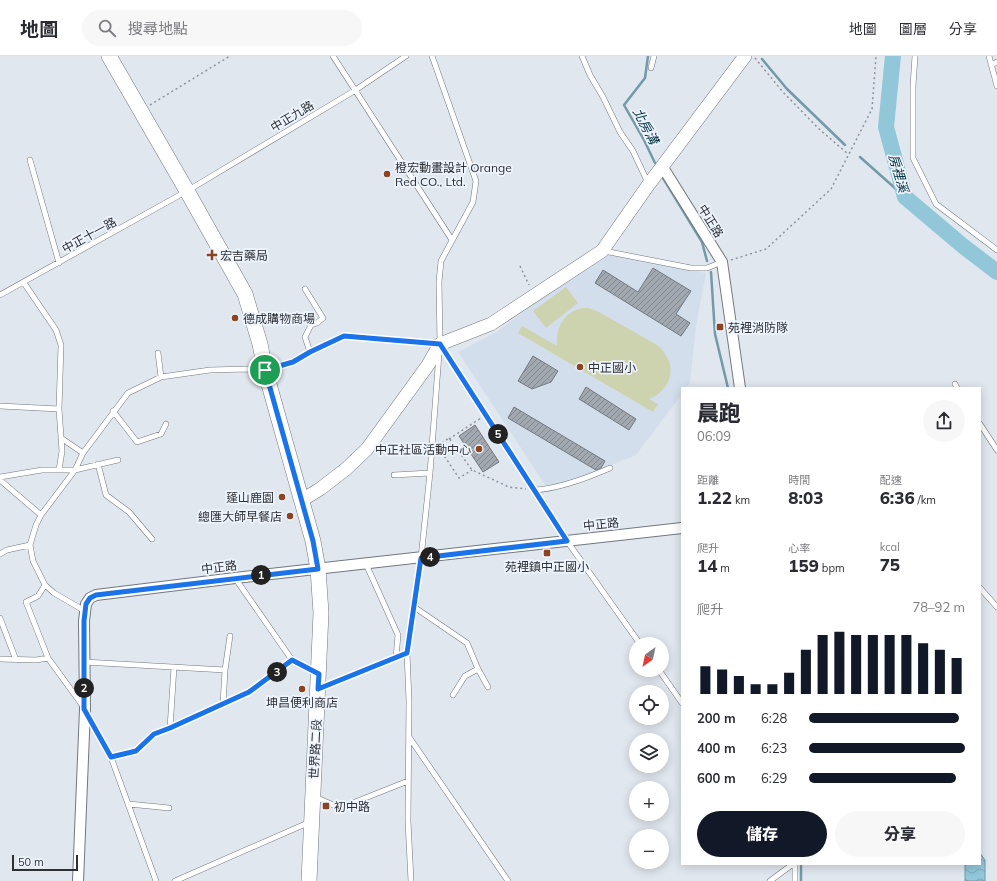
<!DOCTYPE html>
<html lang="zh-TW">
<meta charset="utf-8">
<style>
:root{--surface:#fff;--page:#f7f7f7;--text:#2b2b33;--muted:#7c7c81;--line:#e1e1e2;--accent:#111827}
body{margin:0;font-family:Mulish,"Noto Sans TC",sans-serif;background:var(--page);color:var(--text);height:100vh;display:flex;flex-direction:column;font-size:15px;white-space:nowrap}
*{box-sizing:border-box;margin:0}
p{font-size:13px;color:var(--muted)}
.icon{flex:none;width:22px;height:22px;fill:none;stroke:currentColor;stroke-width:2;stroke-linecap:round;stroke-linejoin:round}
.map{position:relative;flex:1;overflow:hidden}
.side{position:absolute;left:681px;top:331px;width:300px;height:478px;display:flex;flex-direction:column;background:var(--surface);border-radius:0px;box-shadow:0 2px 10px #0003}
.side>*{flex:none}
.needle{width:26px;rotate:213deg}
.fabs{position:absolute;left:629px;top:581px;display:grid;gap:8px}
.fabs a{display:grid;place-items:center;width:40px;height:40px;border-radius:50%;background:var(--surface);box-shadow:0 2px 10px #0003;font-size:20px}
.scale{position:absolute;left:12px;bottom:10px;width:66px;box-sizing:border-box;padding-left:4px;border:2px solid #2e3034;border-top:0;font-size:11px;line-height:14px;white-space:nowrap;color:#2e3034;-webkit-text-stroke:3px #eef4fd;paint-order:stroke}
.pin{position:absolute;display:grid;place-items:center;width:34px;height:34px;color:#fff;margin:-17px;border:2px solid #fff;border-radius:50%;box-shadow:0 1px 4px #0007}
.km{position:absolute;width:20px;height:20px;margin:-10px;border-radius:50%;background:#222;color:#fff;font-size:11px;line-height:20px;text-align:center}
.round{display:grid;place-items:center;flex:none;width:42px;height:42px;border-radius:21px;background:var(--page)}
.summary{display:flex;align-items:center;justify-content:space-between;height:68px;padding:0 16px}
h1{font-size:22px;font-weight:800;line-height:30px}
.stats{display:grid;grid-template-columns:repeat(3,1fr);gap:6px;height:68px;padding:4px 16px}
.stats div{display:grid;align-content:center}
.stats b{font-size:17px;font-weight:800}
.stats small{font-size:11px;font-weight:400}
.stats p{font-size:11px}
.chart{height:112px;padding:8px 16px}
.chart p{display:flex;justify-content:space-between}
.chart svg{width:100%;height:72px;margin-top:4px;stroke:var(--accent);stroke-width:6}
.primary-button{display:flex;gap:8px;margin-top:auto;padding:8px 16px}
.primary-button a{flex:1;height:46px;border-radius:24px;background:var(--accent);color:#fff;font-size:16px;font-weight:800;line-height:46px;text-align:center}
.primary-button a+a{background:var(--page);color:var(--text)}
ul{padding:0 16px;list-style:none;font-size:13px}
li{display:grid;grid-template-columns:64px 48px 1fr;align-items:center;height:30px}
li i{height:10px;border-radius:5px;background:var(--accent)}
header{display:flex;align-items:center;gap:24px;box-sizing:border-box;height:56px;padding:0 20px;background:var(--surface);border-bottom:1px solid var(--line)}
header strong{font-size:19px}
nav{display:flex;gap:22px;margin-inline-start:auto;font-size:14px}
.search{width:280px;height:36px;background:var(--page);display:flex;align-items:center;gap:10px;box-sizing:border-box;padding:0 14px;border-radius:22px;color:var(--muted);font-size:15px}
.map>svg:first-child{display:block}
</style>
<header>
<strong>地圖</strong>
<div class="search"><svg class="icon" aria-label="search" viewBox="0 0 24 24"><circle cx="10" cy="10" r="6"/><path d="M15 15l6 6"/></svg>搜尋地點</div>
<nav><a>地圖</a><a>圖層</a><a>分享</a></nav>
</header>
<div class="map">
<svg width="997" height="825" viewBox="0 0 997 825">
<defs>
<pattern id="water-waves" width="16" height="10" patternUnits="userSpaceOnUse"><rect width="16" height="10" fill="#91c7d9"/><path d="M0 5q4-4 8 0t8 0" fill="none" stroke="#7dabbb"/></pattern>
<pattern id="building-hatch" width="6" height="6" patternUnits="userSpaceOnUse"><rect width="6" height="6" fill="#a2a8b0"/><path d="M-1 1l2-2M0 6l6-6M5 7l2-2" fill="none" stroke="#848990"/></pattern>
</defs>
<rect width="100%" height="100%" fill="#e1e7ef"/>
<path fill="#d3deed" d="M 601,197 L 706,217 L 696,270 L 690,327 L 686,332 L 682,332 L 682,338 L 636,399 L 549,435 L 458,296 L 498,275 Z"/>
<path fill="#ced3af" d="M 566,231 L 578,247 L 546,272 L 533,255 Z
M 583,252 L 589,252 L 599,256 L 657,289 C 678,306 674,333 649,343 L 658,348 L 653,356 L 518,277 L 522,270 L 557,290 C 556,271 563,256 583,252 Z"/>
<path fill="url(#water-waves)" stroke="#739aa8" d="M 980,797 L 985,804 L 985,825 L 965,825 L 965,808 L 980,808 Z"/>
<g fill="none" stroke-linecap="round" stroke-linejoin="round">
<path stroke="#739aa8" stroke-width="2.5" d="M 648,0 L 645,22 L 624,49 L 644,84 L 655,107
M 762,3 L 787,33 L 845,89
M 860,101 L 905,141
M 663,122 L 702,186 L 707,205
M 711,216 L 715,278 L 728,332
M 801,825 L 801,810"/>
<path stroke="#91c7d9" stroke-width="16" d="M 893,0 L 886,71 L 905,141 L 963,190 L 997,216"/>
</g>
<path fill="url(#building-hatch)" stroke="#747981" d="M 653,212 L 691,235 L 676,258 L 690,267 L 681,280 L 595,227 L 603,214 L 638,236 Z
M 533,300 L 558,315 L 551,326 L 532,333 L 518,325 Z
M 586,331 L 636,363 L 629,374 L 579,343 Z
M 514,351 L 605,405 L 601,412 L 596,414 L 508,362 Z
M 475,369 L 499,406 L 483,416 L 459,380 Z"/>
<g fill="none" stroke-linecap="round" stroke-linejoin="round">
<defs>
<path id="service" d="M 333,0 L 452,184
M 432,0 L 476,125 L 473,146 L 441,205 L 439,226 L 440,288
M 582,0 L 590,19 L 603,41 L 620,76 L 633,95 L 648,127
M 915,0 L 913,30 L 913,102 L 936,148 L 997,194
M 989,0 L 997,30
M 991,9 L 997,6
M 651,12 L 654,0
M 30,104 L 59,207
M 604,195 L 691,212 L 707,212 L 722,206
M 24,227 L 56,274 L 61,289 L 59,353 L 62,395 L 59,414
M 305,233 L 323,262 L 317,267 L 311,269 L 305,281 L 310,296
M 0,239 L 187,135 L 354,35 L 406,0
M 158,297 L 161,321
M 955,328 L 957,332
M 0,350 L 59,353
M 113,355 L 137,386 L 161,378 L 166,368
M 980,368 L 997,394
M 61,382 L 83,397
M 98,408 L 106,439 L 129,456 L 152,483
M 394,419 L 430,417
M 0,421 L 42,414 L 75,414 L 118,404
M 0,424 L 41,459
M 534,434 C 558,433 587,422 610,412
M 0,498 L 7,494 L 30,489
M 366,508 L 398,579 L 396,601
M 235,522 L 292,604 L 316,617
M 45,529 L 38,540 L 26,546 L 48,602 L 85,653 L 111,701 L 156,825
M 980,532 L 997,551
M 414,551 L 467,587 L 478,613 L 488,631
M 85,555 L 54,537 L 45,529 L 33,505 L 30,489 L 36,469 L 41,459 L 75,414 L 83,397 L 128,337 L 161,321 L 210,314 L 246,313 L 265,314 L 293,306 L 310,296 L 344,280 L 440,288 L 567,485 L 640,588
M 0,562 L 16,604
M 0,603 L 36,604 L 48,602
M 84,606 L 225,614
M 659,614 L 682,647
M 319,633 L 407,597
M 453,639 L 465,620 L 478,613
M 223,648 L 225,614 L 230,580
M 170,672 L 174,611
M 409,681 L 508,825
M 111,701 L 136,695 L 154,678 L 170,672 L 249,636 L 292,604
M 315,741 L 340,752 L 408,725
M 129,748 L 169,752
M 175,825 L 310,766
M 411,825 L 408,765 L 409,645 L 407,597 L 421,502 L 430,417 L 439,298
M 770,825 L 793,808
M 795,825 L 795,808"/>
<path id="minor" d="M 662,110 L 722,206 L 740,332
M 78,825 L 85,653 L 84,565 L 86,548 L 90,542 L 96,539 L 235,522 L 682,472"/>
<path id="tertiary" d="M 302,444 L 320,433 L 346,413 L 367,393 L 428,309 L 440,288 L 491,268 L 602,195 L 649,128 L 745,0"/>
<path id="secondary" d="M 109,0 L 187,135 L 245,238 L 260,288 L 265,314 L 313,485 L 318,513 L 321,557 L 309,825"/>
</defs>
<use href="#service" stroke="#72777f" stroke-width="6"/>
<use href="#minor" stroke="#72777f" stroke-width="12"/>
<use href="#tertiary" stroke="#72777f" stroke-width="14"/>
<use href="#secondary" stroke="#72777f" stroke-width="16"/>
<path stroke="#8f9399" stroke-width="1.5" stroke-dasharray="2 3" stroke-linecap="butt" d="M 755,2 L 782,35 L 818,72 L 848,98
M 150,49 L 230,0
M 731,204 L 766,193 L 831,133 L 872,53 L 876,0
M 520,210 L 529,229
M 449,383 L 481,362
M 438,390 L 449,382 L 472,414 L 509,431 L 526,433
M 439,392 L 459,422 L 472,414"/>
<use href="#service" stroke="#fff" stroke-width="5"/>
<use href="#minor" stroke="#fff" stroke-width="10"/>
<use href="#tertiary" stroke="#fff" stroke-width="13"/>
<use href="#secondary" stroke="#fff" stroke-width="15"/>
</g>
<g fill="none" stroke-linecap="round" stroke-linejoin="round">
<defs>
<path id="route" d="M 344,280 L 440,288 L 567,485 L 421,502 L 407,597 L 318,633 L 319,618 L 292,604 L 249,636 L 170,672 L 154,678 L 136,695 L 111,701 L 84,653 L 84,565 L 86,548 L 90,542 L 96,539 L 318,513 L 313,485 L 265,314 L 293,306 L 310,296 Z"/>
</defs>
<use href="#route" stroke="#fff" stroke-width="8"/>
<use href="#route" stroke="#1a73e8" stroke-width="5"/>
</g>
<g fill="#8b4322" stroke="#eef4fd" stroke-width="1.5">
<circle cx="387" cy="118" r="4"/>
<path d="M210 193h4v4h4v4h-4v4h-4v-4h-4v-4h4z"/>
<circle cx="235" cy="262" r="4"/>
<rect x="716" y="267" width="8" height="8" rx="2"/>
<circle cx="580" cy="311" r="4"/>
<circle cx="479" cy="393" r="4"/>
<circle cx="282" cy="441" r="4"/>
<circle cx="290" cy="460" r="4"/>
<rect x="543" y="493" width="8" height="8" rx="2"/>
<circle cx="302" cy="633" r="4"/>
<rect x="322" y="746" width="8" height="8" rx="2"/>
</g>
<g text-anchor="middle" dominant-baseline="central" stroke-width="3.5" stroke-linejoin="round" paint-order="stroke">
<g font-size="12" fill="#2e3034" stroke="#eef4fd">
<text transform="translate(292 60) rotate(-31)">中正九路</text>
<text transform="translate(711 165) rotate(58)">中正路</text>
<text transform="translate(89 179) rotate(-29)">中正十一路</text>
<text transform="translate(601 468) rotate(-6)">中正路</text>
<text transform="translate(219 511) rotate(-7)">中正路</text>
<text transform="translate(315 693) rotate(-87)">世界路二段</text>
</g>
<g font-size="12" fill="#2e3034" stroke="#eef4fd" text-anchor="start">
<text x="395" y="111">橙宏動畫設計 Orange<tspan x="395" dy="14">Red CO., Ltd.</tspan></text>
<text x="220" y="199">宏吉藥局</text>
<text x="243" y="262">德成購物商場</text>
<text x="728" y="271">苑裡消防隊</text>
<text x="588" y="311">中正國小</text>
<text x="471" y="393" text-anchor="end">中正社區活動中心</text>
<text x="274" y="441" text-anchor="end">蓬山鹿園</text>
<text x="282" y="460" text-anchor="end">總匯大師早餐店</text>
<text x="547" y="510" text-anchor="middle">苑裡鎮中正國小</text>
<text x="302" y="646" text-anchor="middle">坤昌便利商店</text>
<text x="334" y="750">初中路</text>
</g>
<g font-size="13" font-style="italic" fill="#00313e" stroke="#eef4fd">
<text transform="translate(646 70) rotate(62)">北房溝</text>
<text transform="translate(899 117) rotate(74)">房裡溪</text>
</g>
</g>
</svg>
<div class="fabs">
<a><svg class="needle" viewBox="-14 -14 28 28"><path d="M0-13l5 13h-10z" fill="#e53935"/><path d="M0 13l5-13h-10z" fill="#7c7c81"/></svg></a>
<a><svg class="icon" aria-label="locate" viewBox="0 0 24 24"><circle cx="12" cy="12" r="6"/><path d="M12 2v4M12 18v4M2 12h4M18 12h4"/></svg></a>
<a><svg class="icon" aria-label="layers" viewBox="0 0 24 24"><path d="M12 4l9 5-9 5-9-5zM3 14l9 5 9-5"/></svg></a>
<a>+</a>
<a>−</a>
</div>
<div class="scale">50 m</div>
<div class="pin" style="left:265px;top:314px;background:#1e9e55"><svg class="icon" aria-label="arrive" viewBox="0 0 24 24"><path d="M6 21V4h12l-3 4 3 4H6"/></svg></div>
<b class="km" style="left:261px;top:519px">1</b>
<b class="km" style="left:84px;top:632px">2</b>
<b class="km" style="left:277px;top:616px">3</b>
<b class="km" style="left:430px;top:501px">4</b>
<b class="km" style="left:498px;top:378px">5</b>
<section class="side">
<div class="summary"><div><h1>晨跑</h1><p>06:09</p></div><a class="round"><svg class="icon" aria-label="share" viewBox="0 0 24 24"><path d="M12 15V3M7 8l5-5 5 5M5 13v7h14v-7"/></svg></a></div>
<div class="stats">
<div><p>距離</p><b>1.22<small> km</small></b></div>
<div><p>時間</p><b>8:03</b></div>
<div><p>配速</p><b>6:36<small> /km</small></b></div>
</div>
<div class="stats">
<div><p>爬升</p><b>14<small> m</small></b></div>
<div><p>心率</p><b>159<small> bpm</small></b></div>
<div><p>kcal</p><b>75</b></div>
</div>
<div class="chart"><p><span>爬升</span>78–92 m</p>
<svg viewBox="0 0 160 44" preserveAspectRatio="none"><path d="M5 44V27M15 44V29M25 44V33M35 44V38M45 44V38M55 44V31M65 44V17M75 44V8M85 44V6M95 44V8M105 44V8M115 44V8M125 44V8M135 44V13M145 44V17M155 44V22"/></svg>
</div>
<ul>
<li><b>200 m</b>6:28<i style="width:96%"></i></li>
<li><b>400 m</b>6:23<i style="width:100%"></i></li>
<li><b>600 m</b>6:29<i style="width:94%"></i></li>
</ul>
<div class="primary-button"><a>儲存</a><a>分享</a></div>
</section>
</div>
